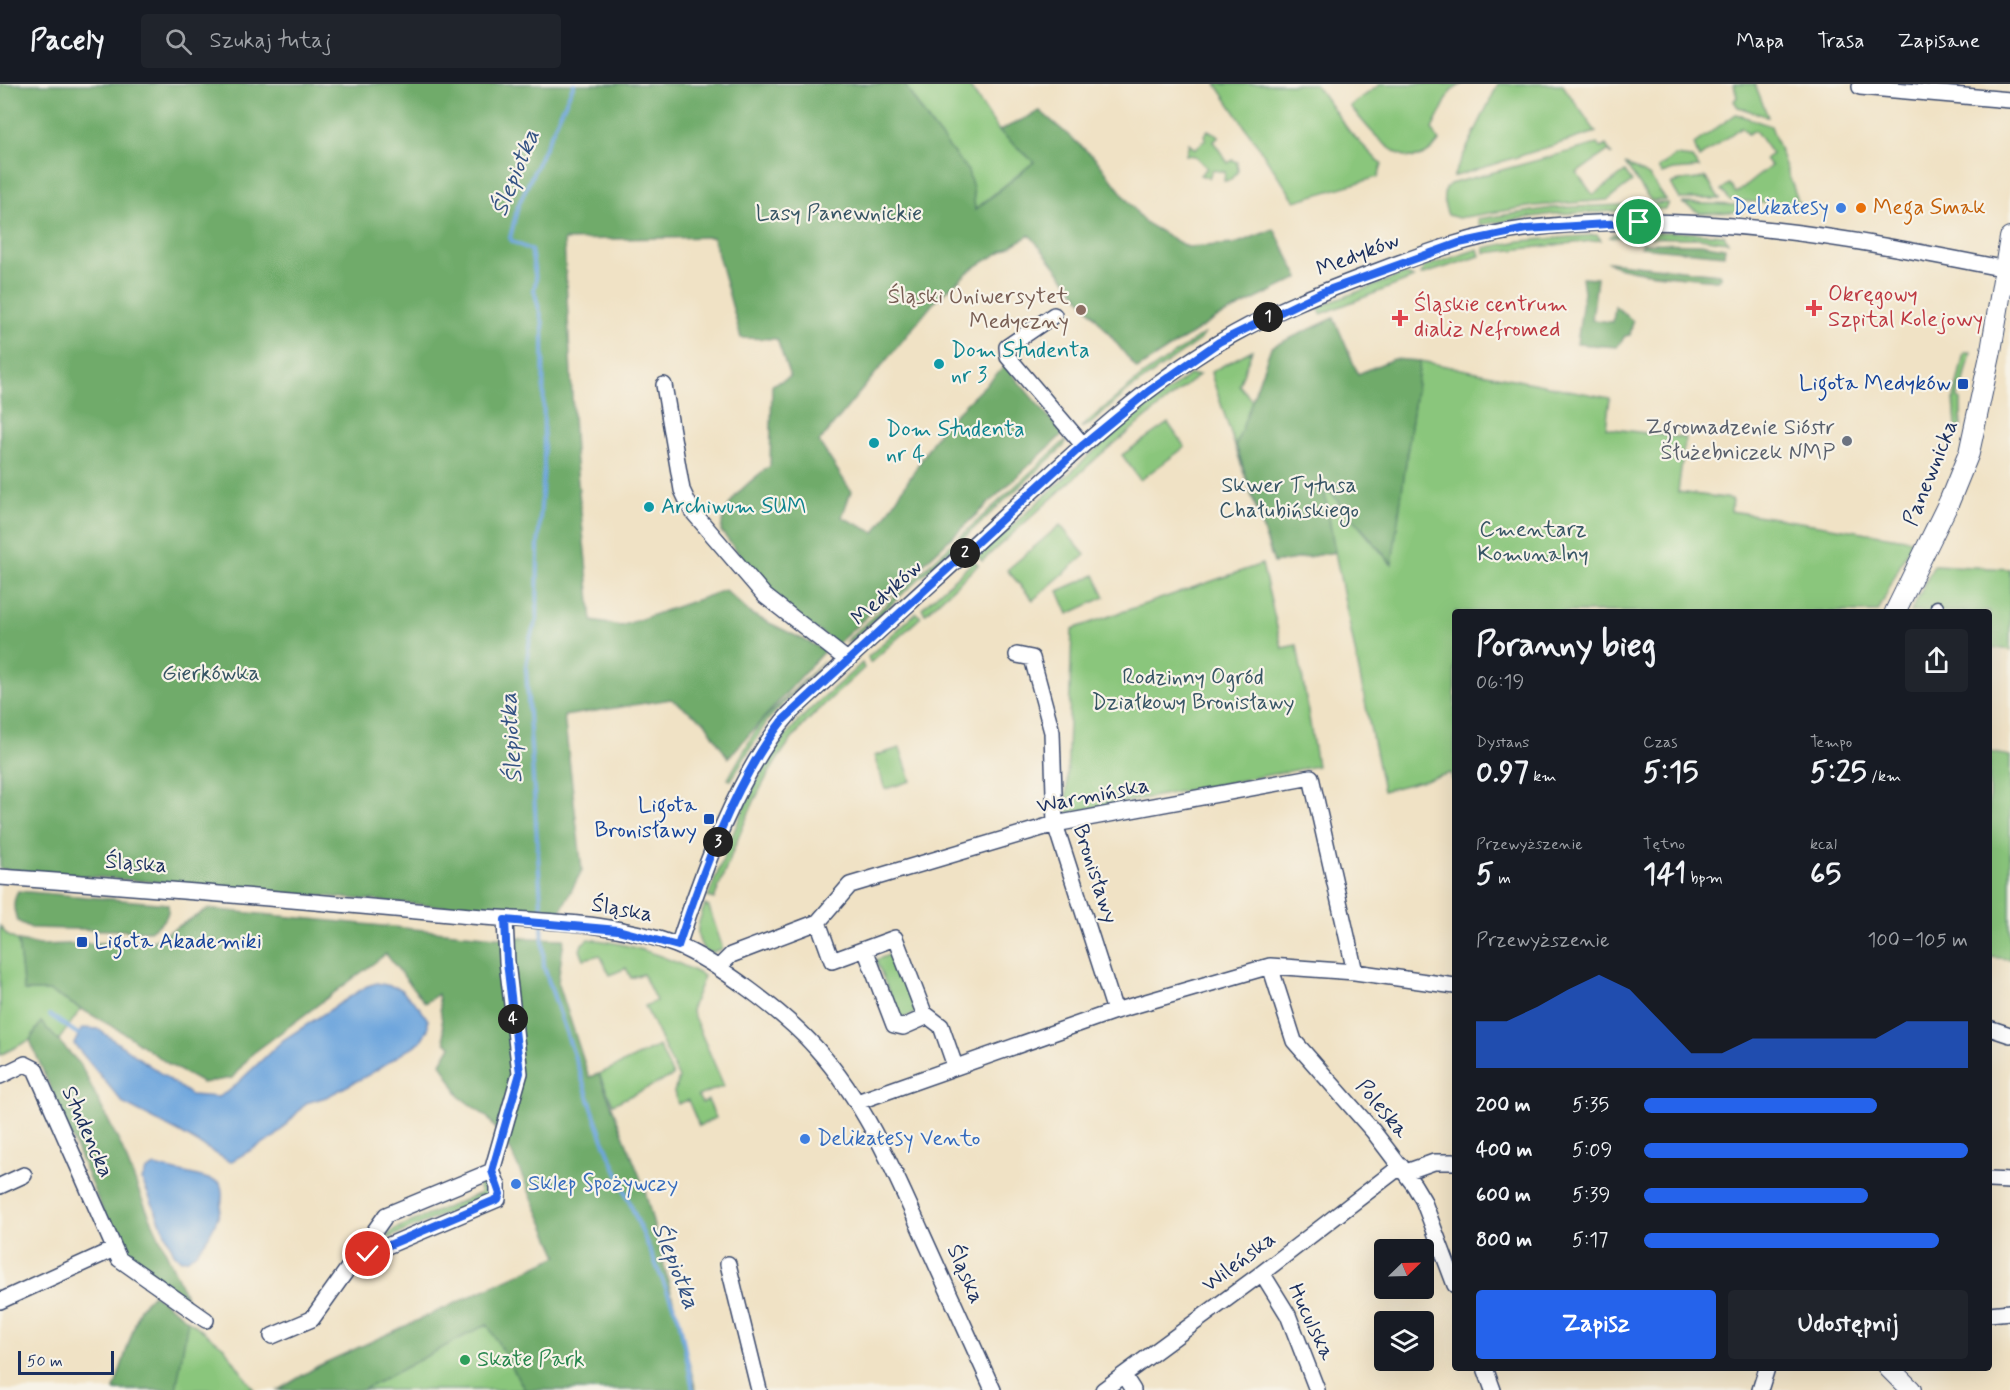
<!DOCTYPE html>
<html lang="pl">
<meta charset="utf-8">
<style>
:root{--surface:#171b24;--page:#20242c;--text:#f1f3f6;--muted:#9ea1a6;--line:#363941;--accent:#2563eb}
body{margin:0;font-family:Mynerve,sans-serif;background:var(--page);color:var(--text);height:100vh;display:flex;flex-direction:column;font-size:22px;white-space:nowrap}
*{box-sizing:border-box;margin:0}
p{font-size:20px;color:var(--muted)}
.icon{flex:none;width:33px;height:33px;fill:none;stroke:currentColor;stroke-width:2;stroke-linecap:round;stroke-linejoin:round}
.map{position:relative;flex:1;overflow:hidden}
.sheet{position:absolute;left:1452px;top:525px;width:540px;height:762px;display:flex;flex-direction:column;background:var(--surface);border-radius:6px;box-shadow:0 6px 24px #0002}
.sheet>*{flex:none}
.needle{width:39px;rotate:67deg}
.buttons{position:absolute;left:1374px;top:1155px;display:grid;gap:12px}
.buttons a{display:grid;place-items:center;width:60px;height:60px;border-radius:6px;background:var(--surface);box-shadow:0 6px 24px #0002;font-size:30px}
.scale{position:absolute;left:18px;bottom:15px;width:96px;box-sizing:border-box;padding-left:6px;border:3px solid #1b2f5e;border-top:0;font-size:16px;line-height:21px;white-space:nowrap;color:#1b2f5e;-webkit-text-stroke:4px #f7f3e8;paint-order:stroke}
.pin{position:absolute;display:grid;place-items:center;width:51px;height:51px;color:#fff;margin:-26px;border:3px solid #fff;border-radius:50%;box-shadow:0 2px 6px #0007}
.km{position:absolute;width:30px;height:30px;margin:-15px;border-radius:50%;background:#222;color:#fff;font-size:16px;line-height:30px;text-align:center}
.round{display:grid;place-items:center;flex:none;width:63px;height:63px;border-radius:6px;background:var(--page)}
.overview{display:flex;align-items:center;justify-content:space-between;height:102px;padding:0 24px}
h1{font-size:33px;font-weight:700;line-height:45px}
.figures{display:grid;grid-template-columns:repeat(3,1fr);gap:9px;height:102px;padding:6px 24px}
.figures div{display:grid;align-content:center}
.figures b{font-size:30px;font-weight:700}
.figures small{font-size:16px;font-weight:400}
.figures p{font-size:16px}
.chart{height:168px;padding:12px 24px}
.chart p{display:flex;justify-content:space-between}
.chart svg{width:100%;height:108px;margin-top:6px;fill:var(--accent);opacity:.7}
.action{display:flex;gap:12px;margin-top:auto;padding:12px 24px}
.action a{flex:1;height:69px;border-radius:6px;background:var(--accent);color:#fff;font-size:24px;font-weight:700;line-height:69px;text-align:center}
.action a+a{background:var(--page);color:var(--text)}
ul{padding:0 24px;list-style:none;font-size:20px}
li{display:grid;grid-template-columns:96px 72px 1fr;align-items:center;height:45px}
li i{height:15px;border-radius:8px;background:var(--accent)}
header{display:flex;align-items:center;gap:36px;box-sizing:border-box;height:84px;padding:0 30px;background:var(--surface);border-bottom:2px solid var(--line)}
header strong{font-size:28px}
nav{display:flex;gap:33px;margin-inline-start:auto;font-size:21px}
.search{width:420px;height:54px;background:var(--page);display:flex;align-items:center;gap:15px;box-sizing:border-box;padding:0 21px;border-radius:6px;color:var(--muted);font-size:22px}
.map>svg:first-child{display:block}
</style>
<header>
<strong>Pacely</strong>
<div class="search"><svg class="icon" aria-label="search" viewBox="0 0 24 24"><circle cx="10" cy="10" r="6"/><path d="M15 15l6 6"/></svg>Szukaj tutaj</div>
<nav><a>Mapa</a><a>Trasa</a><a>Zapisane</a></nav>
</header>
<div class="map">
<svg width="2010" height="1306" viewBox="0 0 2010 1306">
<rect width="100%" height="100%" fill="#f7f3e8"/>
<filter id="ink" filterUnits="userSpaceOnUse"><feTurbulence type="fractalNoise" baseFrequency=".0167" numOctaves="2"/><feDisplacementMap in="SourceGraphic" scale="12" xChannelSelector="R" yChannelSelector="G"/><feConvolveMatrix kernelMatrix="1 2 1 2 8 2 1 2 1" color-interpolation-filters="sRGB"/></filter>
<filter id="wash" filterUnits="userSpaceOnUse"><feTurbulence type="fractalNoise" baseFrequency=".008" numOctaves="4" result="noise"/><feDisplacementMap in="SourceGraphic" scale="24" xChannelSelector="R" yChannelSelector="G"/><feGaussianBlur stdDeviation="1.35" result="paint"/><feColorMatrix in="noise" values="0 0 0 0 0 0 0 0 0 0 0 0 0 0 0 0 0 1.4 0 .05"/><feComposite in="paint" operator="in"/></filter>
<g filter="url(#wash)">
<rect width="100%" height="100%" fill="#f0e2c5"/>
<path fill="#8ac67b" stroke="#527a6c" stroke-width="1.5" d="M 904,0 L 968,0 L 999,47 L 1034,78 L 974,126 L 973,104 Z
M 1216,0 L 1315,0 L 1349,47 L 1382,81 L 1378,93 L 1295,117 Z
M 1381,0 L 1462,0 L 1451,7 L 1432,45 L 1439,57 C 1409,100 1372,48 1350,22 Z
M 1498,0 L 1562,0 L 1596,48 L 1453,93 Z
M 1734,0 L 1755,0 L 1768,33 L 1738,23 L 1734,17 L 1737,13 Z
M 1736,30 L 1771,42 L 1800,122 L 1730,116 L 1721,106 L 1729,100 L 1736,109 L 1771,82 L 1765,75 L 1772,70 L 1755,46 L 1748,50 L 1741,43 L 1699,74 L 1694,60 Z
M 1208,46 L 1219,52 L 1213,57 L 1228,79 L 1233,76 L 1237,78 L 1238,87 L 1230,96 L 1224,97 L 1225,88 L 1212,86 L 1209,94 L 1200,91 L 1207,84 L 1195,72 L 1186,71 L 1189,59 L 1195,65 L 1205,56 L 1204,51 Z
M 1597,60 L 1601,64 L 1606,61 L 1612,71 L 1608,67 L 1577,89 L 1593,111 L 1625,88 L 1632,98 L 1608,116 L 1535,122 L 1458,134 L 1448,131 C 1444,121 1440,108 1450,100 Z
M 1675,72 L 1692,74 L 1699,84 L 1673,86 L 1662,90 L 1658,84 Z
M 1625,80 L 1649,92 L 1666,116 L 1651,117 Z
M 1705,93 L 1720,115 L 1680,115 L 1671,100 C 1681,94 1694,98 1705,93 Z
M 1668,119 L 1665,125 L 1553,130 L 1479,141 L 1478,135 L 1553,124 Z
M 1682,119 L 1736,121 L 1742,128 L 1700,129 Z
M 1677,148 L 1724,151 L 1728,158 L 1699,154 L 1610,153 L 1614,150 Z
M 1597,151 L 1601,156 L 1485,169 L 1484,164 L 1520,157 Z
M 1478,165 L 1480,172 L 1421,191 L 1424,183 Z
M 1404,190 L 1414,194 L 1321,230 L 1318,223 Z
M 1205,249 L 1201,255 L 1128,307 L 1090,340 L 1080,344 L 1142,292 Z
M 1252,266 L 1239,301 L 1391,480 L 1420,277 L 1610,314 L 1606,344 L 1685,354 L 1678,408 L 1732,415 L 1731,427 L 1912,456 L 1878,528 L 1455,528 L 1455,708 L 1451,689 L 1383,707 L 1335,468 L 1274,479 L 1212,293 L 1211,288 Z
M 1964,268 L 1971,268 L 1963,302 L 1959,302 L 1958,314 L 1961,316 L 1961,343 L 1956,344 L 1954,314 Z
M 1189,291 L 1199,291 L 1100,371 L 982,477 L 978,473 L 1103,359 Z
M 1168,339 L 1185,363 L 1140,396 L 1122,371 Z
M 1067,355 L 1064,362 L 853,555 L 844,559 Z
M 1060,441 L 1085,471 L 1033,516 L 1007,486 Z
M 974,477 L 978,481 L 925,530 L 922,524 Z
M 1262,480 L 1282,564 L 1297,561 L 1317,682 L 1066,729 L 1072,545 Z
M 1934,481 L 2010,485 L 2010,566 L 1989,563 L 1989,528 L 1911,528 Z
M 1095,491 L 1105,513 L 1068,530 L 1058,507 Z
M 916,529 L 921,533 L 870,579 L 868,573 Z
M 823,578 L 767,637 L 731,696 L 728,695 L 760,639 Z
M 862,579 L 864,584 C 840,607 812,629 792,655 C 755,701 736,761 714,815 L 708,813 C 731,757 750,696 789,648 C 810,622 838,602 862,579 Z
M 900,664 L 911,697 L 885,705 L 874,672 Z
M 1989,668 L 2010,672 L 2010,875 L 1989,873 Z
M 705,821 L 709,823 L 722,862 L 722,865 L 710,869 L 705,867 C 693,851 698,838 705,821 Z
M 0,842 L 7,851 L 18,857 L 24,907 L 49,907 L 81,925 L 58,957 L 41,938 L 30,956 L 0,971 Z
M 588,855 C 630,859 667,872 704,892 L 691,926 L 724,1002 L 698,1012 L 702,1019 L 708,1016 L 716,1034 L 699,1042 L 688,1016 L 678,1020 L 674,1008 L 679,994 L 645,922 L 656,917 L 643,890 L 631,894 L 626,884 L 610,891 L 600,871 L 584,875 L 580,866 L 582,860 Z
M 896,868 L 916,929 L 900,935 L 876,876 Z
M 659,962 L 673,992 L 613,1020 L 599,990 Z
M 481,1098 L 491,1101 L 494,1109 L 381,1157 L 395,1145 L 481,1109 L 478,1101 Z
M 153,1210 L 224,1263 L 254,1306 L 114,1306 L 140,1224 Z
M 488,1239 L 525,1306 L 363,1306 Z"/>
<path fill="#6fab6b" stroke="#456d64" stroke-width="1.5" d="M 0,0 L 904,0 L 929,38 L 968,87 L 973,104 L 975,126 L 1034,78 L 999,47 L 1040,27 L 1096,75 L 1144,138 L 1187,163 L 1235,160 L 1274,145 L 1299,194 L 1215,235 L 1137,285 L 1030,151 L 973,184 L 935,217 L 819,358 L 851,407 L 842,433 L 875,449 L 942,343 L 1005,282 L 1063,350 L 837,560 L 765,509 L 752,487 L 721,447 C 723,416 748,399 770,382 L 772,301 L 790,293 L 777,255 L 741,254 L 713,153 L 564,156 L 575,369 L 592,537 L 621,542 L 725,506 L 751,530 L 825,566 L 728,674 L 705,638 L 671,615 L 564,632 L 582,786 L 560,828 L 499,824 L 498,827 L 0,785 Z
M 1641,159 L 1701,160 L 1725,164 L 1724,171 L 1641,163 Z
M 1608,178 L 1719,190 L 1721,193 L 1717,196 C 1697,194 1618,189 1608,178 Z
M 1582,193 L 1597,194 L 1592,236 L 1613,238 L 1615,222 L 1633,237 L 1630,251 L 1625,252 L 1617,263 L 1577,260 L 1584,208 Z
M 1334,234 L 1358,290 L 1393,275 L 1420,277 L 1392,480 L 1323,399 L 1335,468 L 1274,479 L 1236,361 L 1271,263 Z
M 18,807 L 168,820 C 170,835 161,839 150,847 L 31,844 L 17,837 C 14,826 12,817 18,807 Z
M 208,825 L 496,853 L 564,855 L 558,898 L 589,993 L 599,990 L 644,1103 L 696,1306 L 525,1306 L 487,1240 L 363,1306 L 278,1306 L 318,1282 L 558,1172 L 510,1065 L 488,1034 L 460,1013 L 441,979 L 451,962 L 445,958 L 438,910 L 425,919 L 386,870 L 252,970 L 232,994 L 202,999 L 170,981 L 124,949 L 49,907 L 24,907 L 18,857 L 40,861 L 153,857 Z
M 41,938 L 80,980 L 122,1064 L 142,1115 L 190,1221 L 122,1172 L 30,956 Z
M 153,1210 L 188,1236 L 176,1306 L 114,1306 L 140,1224 Z"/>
<path fill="#6ea6dd" stroke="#446a9e" stroke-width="1.5" d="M 377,899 L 399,904 L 420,924 L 428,936 L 428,945 L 420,958 L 370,990 L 326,1013 L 306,1019 L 276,1052 L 230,1078 L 179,1048 L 124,1020 L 74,960 L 82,944 L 98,945 L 191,1011 L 218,1013 L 229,1007 L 283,956 L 367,902 Z
M 155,1082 C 177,1088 198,1090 220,1099 C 229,1122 207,1162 188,1175 L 181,1176 L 174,1169 L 142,1096 L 146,1087 Z"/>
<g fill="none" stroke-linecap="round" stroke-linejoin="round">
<path stroke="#6ea6dd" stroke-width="4" d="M 542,834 L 526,584 L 530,554 L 537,536 L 538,462 L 544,382 L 543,240 L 534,206 L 536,196 L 531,166 L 513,158 L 510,154 L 518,122 L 574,0
M 542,842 L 544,883 L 553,910 L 602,1053 L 679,1235 L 693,1306
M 50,931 L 78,950"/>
</g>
</g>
<g filter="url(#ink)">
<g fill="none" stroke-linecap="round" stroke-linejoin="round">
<defs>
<path id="pedestrian" d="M 1937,528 L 1937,523"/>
<path id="minor" d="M 1860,3 L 2010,16
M 1054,231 L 1007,263 L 1008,273 L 1083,361
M 664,301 L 682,406 L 692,427 L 765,512 L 847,576
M 1017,571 L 1032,574 L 1052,648 L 1055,740 L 1115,927
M 0,793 C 154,804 307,817 460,831 C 531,838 609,835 676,861 C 716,877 787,931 816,964 C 864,1017 892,1082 921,1147 C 945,1200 969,1253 993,1306
M 818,838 L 832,877 L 895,854 L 924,929 L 941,942 L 955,982
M 678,862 C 702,789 739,686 790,629 C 861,563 933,498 1005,432 C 1073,370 1140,305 1220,258 C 1270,228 1324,207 1378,187 C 1425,169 1474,151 1524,145 C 1687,124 1846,153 2006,185
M 865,865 L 894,941 L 903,943 L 926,933
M 1270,882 L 1294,957 L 1373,1047 L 1414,1101 L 1423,1116 L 1455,1201
M 718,884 L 731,871 L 818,838 L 850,801 L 1055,740 L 1311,693 L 1355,888
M 1989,944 L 2010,951
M 0,992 L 25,980 L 35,985 L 119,1175 L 206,1236
M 857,1018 L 1115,927 L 1270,882 L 1355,888 L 1455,902
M 1406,1088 L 1434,1078 L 1455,1078
M 1989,1096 L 2010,1097
M 0,1102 L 24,1091
M 354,1176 L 498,1115 L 498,1102 L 492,1087
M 728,1180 L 759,1306
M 1262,1189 L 1288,1231 L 1317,1306
M 0,1217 L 114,1165
M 1989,1230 L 2010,1228
M 272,1252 L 312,1235 L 386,1131 L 492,1087 L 520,989 L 507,878 L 505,836
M 1485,1284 L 1493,1306
M 1124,1292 L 1133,1306
M 1103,1306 L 1262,1189 L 1401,1082
M 1760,1306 L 1767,1284"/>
<path id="tertiary" d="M 1895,528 L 1949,418 L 1969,369 L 1991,267 L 2010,154
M 1889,1284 L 1911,1306"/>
</defs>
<use href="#pedestrian" stroke="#3b4a6d" stroke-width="15"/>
<use href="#minor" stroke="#3b4a6d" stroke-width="18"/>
<use href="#tertiary" stroke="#3b4a6d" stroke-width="22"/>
<use href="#pedestrian" stroke="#fff" stroke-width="12"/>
<use href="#minor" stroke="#fff" stroke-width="15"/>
<use href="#tertiary" stroke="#fff" stroke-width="20"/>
</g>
</g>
<g fill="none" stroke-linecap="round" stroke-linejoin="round" filter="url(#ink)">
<defs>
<path id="route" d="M 368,1170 L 498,1115 L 500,1110 L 492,1087 L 520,989 L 507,878 L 505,836 L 618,846 L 678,862 C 702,789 735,697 782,637 L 1083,361 L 1149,307 L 1219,258 L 1320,209 L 1459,159 L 1526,145 L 1639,138"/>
</defs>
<use href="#route" stroke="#fff" stroke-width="12"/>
<use href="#route" stroke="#2563eb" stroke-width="8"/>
</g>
<g fill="#3f7fe0" stroke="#f7f3e8" stroke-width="2">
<circle cx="1841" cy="124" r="6"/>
<circle cx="805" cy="1055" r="6"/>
<circle cx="516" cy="1100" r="6"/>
</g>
<circle fill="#e8710a" stroke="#f7f3e8" stroke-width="2" cx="1861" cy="124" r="6"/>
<g fill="#e0444e" stroke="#f7f3e8" stroke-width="2">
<path d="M1811 215h6v6h6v6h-6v6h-6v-6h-6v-6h6z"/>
<path d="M1397 225h6v6h6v6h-6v6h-6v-6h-6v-6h6z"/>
</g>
<circle fill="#8d6e63" stroke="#f7f3e8" stroke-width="2" cx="1081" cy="226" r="6"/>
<g fill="#0f9aa8" stroke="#f7f3e8" stroke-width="2">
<circle cx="939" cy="280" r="6"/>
<circle cx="874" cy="359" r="6"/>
<circle cx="649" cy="423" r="6"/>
</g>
<g fill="#1a4fb4" stroke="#f7f3e8" stroke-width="2">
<rect x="1957" y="294" width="12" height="12" rx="3"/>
<rect x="703" y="729" width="12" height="12" rx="3"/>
<rect x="76" y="852" width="12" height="12" rx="3"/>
</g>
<circle fill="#6b7280" stroke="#f7f3e8" stroke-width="2" cx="1847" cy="357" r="6"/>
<circle fill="#2e9e5b" stroke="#f7f3e8" stroke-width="2" cx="465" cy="1276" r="6"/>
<g text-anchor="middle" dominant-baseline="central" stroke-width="4.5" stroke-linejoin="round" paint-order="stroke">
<g font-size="22" fill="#366cbe" stroke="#f7f3e8" text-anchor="start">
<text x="1829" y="124" text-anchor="end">Delikatesy</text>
<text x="817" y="1055">Delikatesy Vento</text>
<text x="528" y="1100">Sklep Spożywczy</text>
</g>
<g font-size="22" fill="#c56008" stroke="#f7f3e8" text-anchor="start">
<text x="1873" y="124">Mega Smak</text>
</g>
<g font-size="22" fill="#375565" stroke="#f7f3e8">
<text x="839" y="130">Lasy Panewnickie</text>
<text x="1289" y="402">Skwer Tytusa<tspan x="1289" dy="25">Chałubińskiego</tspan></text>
<text x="1533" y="446">Cmentarz<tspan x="1533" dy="25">Komunalny</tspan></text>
<text x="211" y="590">Gierkówka</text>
<text x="1193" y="594">Rodzinny Ogród<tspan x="1193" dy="25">Działkowy Bronisławy</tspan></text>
</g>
<g font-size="22" fill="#1b2f5e" stroke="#f7f3e8">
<text transform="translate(1358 171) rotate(-21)">Medyków</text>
<text transform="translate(1931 389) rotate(-68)">Panewnicka</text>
<text transform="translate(887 509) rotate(-42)">Medyków</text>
<text transform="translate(1093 712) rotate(-11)">Warmińska</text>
<text transform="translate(136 780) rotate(4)">Śląska</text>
<text transform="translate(1095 790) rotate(72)">Bronisławy</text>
<text transform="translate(622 826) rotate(10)">Śląska</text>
<text transform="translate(1382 1025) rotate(50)">Poleska</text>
<text transform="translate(87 1048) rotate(66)">Studencka</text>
<text transform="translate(1239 1178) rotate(-37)">Wileńska</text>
<text transform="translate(965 1190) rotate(66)">Śląska</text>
<text transform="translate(1311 1238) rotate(65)">Huculska</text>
</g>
<g font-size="22" fill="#be3a42" stroke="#f7f3e8" text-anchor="start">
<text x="1828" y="211">Okręgowy<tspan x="1828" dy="25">Szpital Kolejowy</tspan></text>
<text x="1414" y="221">Śląskie centrum<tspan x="1414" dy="25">dializ Nefromed</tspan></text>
</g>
<g font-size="22" fill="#785e54" stroke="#f7f3e8" text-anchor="end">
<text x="1069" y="213">Śląski Uniwersytet<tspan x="1069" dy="25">Medyczny</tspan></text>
</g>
<g font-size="22" fill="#0d838f" stroke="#f7f3e8" text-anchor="start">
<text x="951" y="267">Dom Studenta<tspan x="951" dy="25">nr 3</tspan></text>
<text x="886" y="346">Dom Studenta<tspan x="886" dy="25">nr 4</tspan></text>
<text x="661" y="423">Archiwum SUM</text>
</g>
<g font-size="22" fill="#164399" stroke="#f7f3e8" text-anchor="end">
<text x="1951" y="300">Ligota Medyków</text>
<text x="697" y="722">Ligota<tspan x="697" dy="25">Bronisławy</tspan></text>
<text x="94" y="858" text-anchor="start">Ligota Akademiki</text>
</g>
<g font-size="22" fill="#5b616d" stroke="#f7f3e8" text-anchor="end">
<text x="1835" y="344">Zgromadzenie Sióstr<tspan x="1835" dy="25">Służebniczek NMP</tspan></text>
</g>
<g font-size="22" fill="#27864d" stroke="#f7f3e8" text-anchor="start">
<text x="477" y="1276">Skate Park</text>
</g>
<g font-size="24" font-style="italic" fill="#345384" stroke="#f7f3e8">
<text transform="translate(516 89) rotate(-68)">Ślepiotka</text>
<text transform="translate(512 654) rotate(-94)">Ślepiotka</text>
<text transform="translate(675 1182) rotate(68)">Ślepiotka</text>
</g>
</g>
</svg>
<div class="buttons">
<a><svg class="needle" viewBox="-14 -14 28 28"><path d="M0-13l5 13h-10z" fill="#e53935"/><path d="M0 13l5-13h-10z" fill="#9ea1a6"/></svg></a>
<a><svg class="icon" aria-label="layers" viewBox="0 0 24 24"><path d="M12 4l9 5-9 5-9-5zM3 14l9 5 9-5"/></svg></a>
</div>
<div class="scale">50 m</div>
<div class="pin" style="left:1639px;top:138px;background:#1e9e55"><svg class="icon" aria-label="arrive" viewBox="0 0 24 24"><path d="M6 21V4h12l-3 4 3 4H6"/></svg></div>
<div class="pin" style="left:368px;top:1170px;background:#d93025"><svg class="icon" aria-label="check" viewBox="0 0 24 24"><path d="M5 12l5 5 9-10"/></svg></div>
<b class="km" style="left:1268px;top:233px">1</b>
<b class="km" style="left:965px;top:469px">2</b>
<b class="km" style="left:718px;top:758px">3</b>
<b class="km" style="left:513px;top:935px">4</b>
<section class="sheet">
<div class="overview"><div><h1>Poranny bieg</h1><p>06:19</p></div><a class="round"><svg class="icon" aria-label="share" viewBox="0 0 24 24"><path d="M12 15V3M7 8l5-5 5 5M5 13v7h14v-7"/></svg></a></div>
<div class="figures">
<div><p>Dystans</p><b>0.97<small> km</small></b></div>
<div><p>Czas</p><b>5:15</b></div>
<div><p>Tempo</p><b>5:25<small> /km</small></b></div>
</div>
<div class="figures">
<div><p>Przewyższenie</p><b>5<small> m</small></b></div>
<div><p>Tętno</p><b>141<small> bpm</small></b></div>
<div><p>kcal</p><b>65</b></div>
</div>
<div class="chart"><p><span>Przewyższenie</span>100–105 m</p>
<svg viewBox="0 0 160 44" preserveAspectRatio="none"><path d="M0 44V25L10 25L20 19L30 12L40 6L50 12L60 25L70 38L80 38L90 32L100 32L110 32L120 32L130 32L140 25L150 25L160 25V44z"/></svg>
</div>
<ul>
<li><b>200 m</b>5:35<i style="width:72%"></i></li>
<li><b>400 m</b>5:09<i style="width:100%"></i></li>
<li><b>600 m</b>5:39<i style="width:69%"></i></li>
<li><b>800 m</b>5:17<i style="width:91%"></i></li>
</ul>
<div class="action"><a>Zapisz</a><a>Udostępnij</a></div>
</section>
</div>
